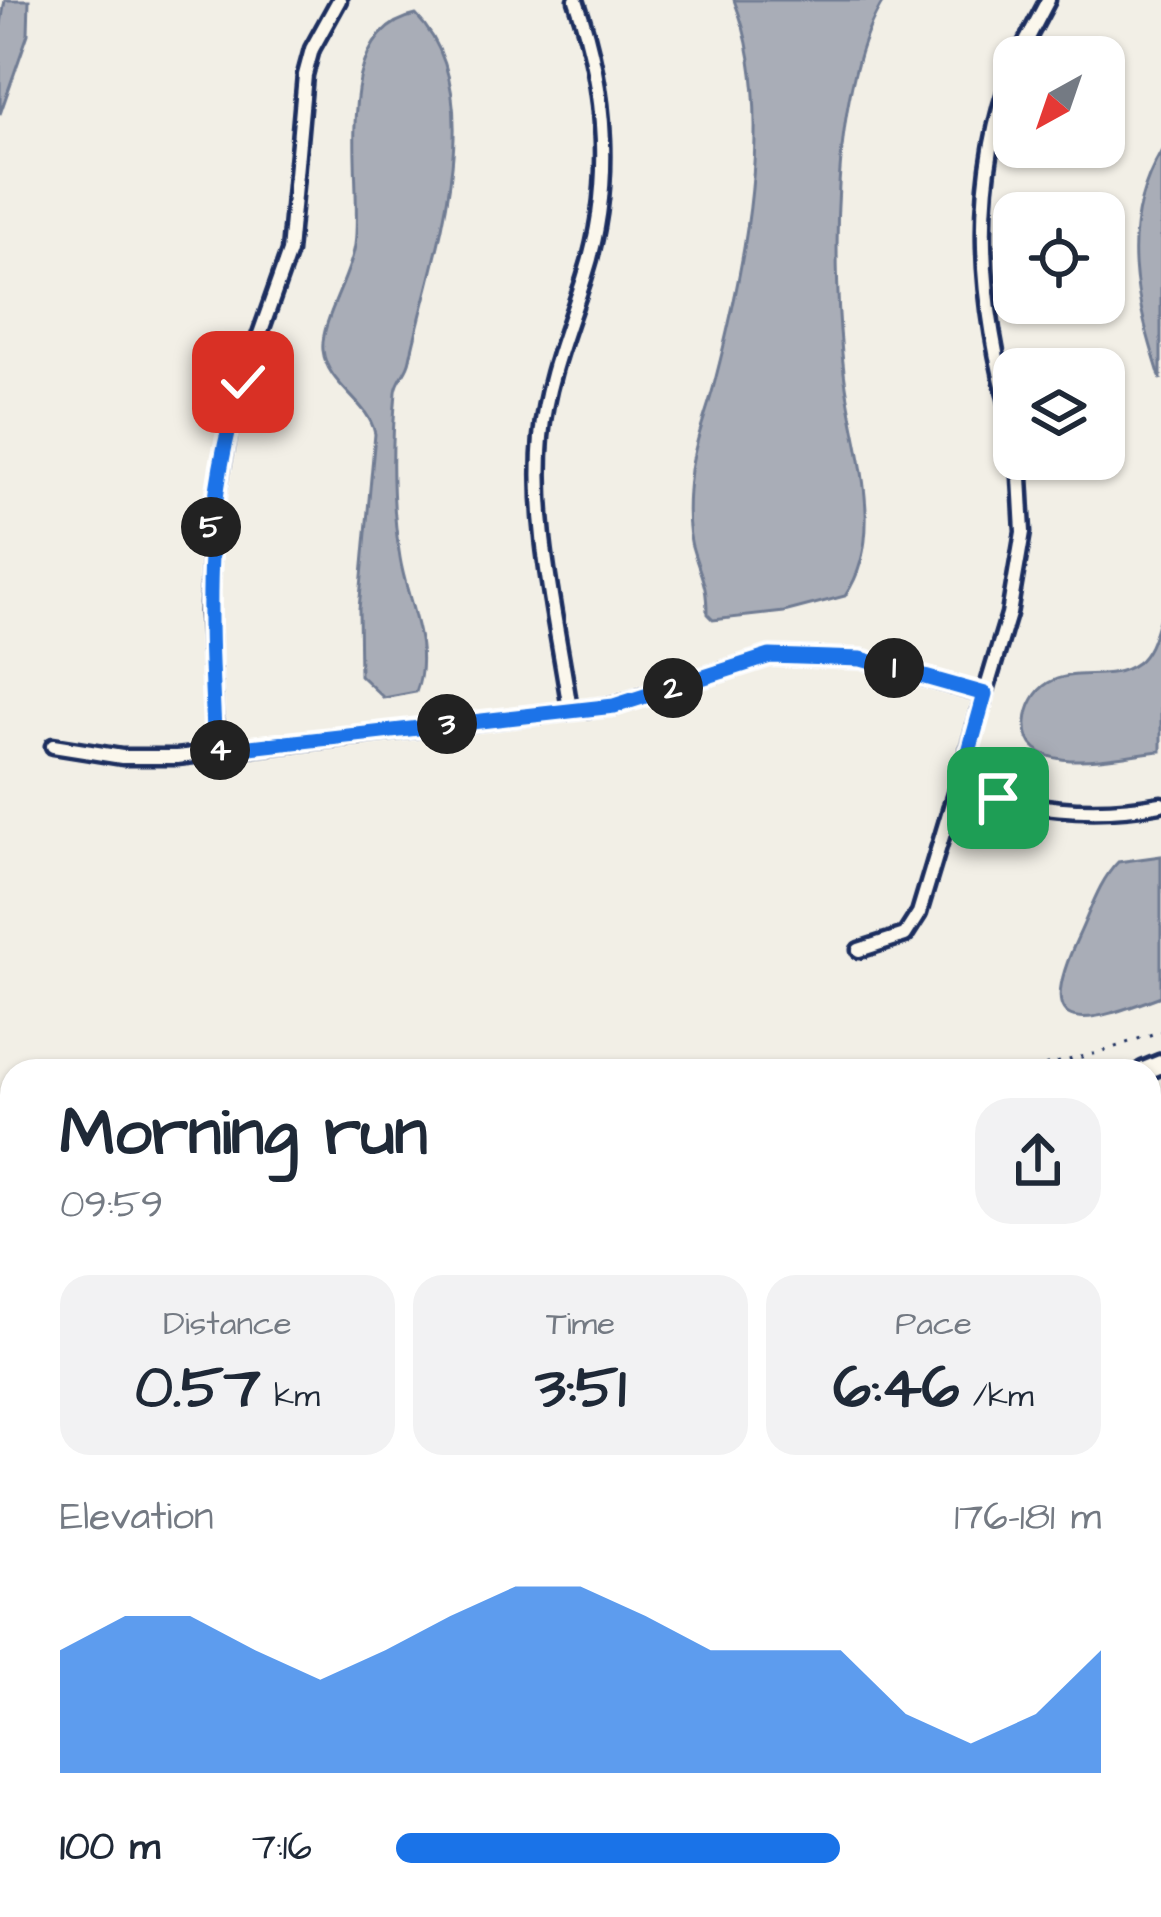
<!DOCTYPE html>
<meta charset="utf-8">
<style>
:root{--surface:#fff;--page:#f2f2f3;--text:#1f2937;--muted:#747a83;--accent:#1a73e8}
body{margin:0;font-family:"Architects Daughter",sans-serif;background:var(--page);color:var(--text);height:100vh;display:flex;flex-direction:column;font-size:45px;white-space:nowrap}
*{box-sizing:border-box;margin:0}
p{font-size:39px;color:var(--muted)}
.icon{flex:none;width:66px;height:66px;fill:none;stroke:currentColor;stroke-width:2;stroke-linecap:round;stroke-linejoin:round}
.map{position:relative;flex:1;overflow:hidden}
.sheet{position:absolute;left:0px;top:1059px;width:1161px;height:858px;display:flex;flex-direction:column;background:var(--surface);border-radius:36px 36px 0 0;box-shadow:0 3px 9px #0004}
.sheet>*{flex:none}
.needle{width:78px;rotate:220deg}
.buttons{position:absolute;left:993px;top:36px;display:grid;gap:24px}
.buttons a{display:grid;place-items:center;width:132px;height:132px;border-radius:24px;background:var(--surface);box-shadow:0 3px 9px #0004;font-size:60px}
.pin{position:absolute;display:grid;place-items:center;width:102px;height:102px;color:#fff;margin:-51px;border-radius:24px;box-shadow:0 6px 18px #0006}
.km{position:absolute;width:60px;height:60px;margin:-30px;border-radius:50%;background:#222;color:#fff;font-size:33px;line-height:60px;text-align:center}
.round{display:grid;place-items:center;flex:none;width:126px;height:126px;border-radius:36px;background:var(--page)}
.overview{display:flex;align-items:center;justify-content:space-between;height:204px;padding:0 60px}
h1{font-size:66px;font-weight:700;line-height:90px}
.stats{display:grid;grid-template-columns:repeat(3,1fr);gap:18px;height:204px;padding:12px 60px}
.stats div{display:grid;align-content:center;border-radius:30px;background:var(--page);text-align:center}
.stats b{font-size:60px;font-weight:700}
.stats small{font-size:33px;font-weight:400}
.stats p{font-size:33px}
.chart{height:336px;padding:24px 60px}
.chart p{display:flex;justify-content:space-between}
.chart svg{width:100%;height:216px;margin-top:12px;fill:var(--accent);opacity:.7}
ul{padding:0 60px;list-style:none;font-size:39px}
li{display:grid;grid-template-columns:192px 144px 1fr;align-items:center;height:90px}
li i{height:30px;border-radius:15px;background:var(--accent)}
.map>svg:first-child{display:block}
</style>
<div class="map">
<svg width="1161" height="1917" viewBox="0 0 1161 1917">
<rect width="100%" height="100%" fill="#f2efe6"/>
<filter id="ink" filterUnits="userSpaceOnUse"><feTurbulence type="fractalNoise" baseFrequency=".00833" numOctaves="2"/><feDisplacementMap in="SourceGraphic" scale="24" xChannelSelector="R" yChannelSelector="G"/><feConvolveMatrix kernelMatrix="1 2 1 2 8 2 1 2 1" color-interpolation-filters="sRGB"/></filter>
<g filter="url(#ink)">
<path fill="#a9adb7" stroke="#707b93" stroke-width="3" d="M 5,0 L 29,0 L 28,34 L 0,114 L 0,30 Z
M 734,0 L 884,0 C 830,85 832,272 844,372 C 852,442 889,533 845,596 L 784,612 L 713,620 L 707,614 C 707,585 702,579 694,553 C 686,530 688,494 691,470 C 695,440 708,410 715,381 C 744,269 778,110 734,0 Z
M 416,15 C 495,96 430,264 410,359 C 408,372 397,379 396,392 C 391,448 391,503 400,558 C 407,602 433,648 416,692 L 384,698 L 360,675 L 359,609 L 375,434 C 368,400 327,386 323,350 C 320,323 351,276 355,245 C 364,184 327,32 416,15 Z
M 1161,152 L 1161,380 C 1136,301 1117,228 1161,152 Z
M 1161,614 L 1161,751 C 1127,753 1022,783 1026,722 C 1027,707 1035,691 1048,683 C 1075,667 1110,683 1137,663 C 1152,651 1155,631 1161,614 Z
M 1161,856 L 1161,996 C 1089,1023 1029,1043 1078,937 C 1090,912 1099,881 1118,862 Z
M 105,1905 L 430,1905 L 443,1917 L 95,1917 Z"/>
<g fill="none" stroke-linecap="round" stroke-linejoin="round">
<defs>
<path id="lane" d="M 1149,1128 L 1161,1159
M 1149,1238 L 1161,1233
M 1149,1701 L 1158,1706
M 1149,1883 L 1161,1860
M 897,1905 L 912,1917
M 975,1905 L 990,1917
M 1034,1905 L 1049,1917
M 1131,1917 L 1138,1905"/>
<path id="street" d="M 1018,57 L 1048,0
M 1014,66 C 968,185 980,308 1014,428
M 570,710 C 557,621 533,528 541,437 C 546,382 567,331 584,279 C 614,187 607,90 576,0
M 53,746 L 122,757 L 177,757 L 613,706 L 770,656 L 861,659 L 985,695
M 216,751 L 208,612 L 212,517 L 233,410 L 289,252 L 305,75 L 312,49 L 339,0
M 960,784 C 1021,811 1096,816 1161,804
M 859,950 L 905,935 L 919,913 L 1009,614 L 1023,532 L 1019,459"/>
<path id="secondary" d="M 1144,1071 L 1161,1064
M 1149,1120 L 1161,1115
M 0,1753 L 12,1738
M 0,1826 L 12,1811"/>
</defs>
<use href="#lane" stroke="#1b2f5e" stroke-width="15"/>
<use href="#street" stroke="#1b2f5e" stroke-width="21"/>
<use href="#secondary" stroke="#1b2f5e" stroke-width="26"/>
<path stroke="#1b2f5e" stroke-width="3" stroke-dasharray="3 9" stroke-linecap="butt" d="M 1022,1071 L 1098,1053 L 1161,1031"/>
<use href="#lane" stroke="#fbf7ec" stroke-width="6"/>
<use href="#street" stroke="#fbf7ec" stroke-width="12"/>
<use href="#secondary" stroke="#fbf7ec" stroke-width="16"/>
</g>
</g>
<g fill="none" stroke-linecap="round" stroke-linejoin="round" filter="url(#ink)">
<defs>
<path id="route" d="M 243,382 C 200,503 209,625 215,751 L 614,706 L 770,656 L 861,659 L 985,694 L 960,784 L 998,798"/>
</defs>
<use href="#route" stroke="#fff" stroke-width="24"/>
<use href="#route" stroke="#1a73e8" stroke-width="15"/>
</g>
</svg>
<div class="buttons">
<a><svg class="needle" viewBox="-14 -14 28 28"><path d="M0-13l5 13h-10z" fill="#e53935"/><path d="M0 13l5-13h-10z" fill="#747a83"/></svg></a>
<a><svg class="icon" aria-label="locate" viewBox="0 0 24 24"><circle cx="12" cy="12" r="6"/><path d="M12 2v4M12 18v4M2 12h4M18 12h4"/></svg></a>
<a><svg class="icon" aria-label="layers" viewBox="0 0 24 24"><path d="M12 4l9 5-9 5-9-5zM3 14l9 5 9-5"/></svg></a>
</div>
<div class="pin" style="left:998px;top:798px;background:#1e9e55"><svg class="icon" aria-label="arrive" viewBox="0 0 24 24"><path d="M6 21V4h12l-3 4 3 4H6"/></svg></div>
<div class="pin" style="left:243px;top:382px;background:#d93025"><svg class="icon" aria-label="check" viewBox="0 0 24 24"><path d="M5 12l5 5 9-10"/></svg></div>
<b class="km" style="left:894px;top:668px">1</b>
<b class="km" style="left:673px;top:688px">2</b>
<b class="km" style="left:447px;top:724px">3</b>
<b class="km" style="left:220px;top:750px">4</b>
<b class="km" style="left:211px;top:527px">5</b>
<section class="sheet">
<div class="overview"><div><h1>Morning run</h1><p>09:59</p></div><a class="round"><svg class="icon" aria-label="share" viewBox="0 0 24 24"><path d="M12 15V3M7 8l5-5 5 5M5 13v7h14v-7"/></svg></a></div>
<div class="stats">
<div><p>Distance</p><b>0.57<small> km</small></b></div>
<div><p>Time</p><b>3:51</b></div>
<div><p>Pace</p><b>6:46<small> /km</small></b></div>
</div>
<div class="chart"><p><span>Elevation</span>176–181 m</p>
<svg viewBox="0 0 160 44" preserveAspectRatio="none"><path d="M0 44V19L10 12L20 12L30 19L40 25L50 19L60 12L70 6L80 6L90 12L100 19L110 19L120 19L130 32L140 38L150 32L160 19V44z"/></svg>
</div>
<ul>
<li><b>100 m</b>7:16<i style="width:63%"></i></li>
</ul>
</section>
</div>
